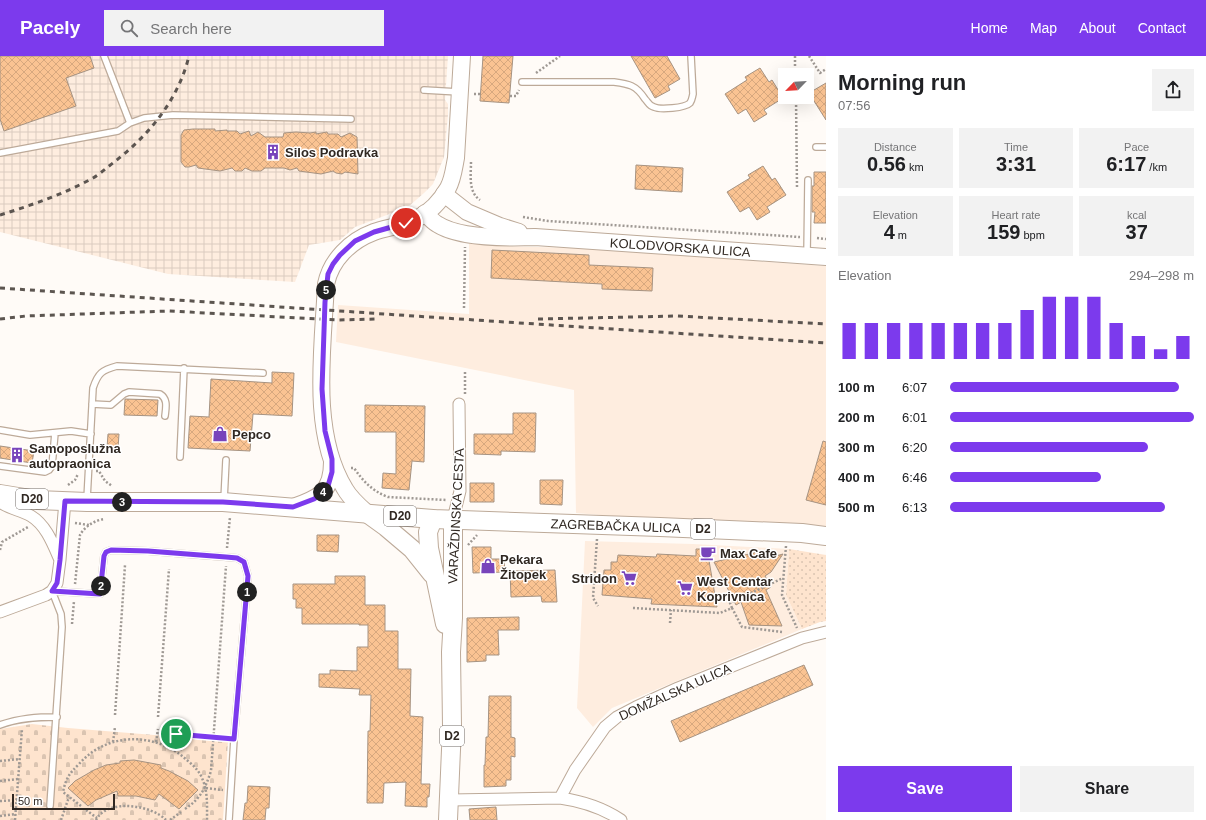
<!DOCTYPE html>
<meta charset="utf-8">
<style>
:root{--surface:#fff;--page:#f2f2f2;--text:#202124;--muted:#757577;--accent:#7c3aed}
body{margin:0;font-family:Helvetica,sans-serif;background:var(--page);color:var(--text);height:100vh;display:flex;flex-direction:column;font-size:15px;white-space:nowrap}
*{box-sizing:border-box;margin:0}
p{font-size:13px;color:var(--muted)}
.icon{flex:none;width:22px;height:22px;fill:none;stroke:currentColor;stroke-width:2;stroke-linecap:round;stroke-linejoin:round}
.map{position:relative;flex:1;overflow:hidden}
.details{display:flex;flex-direction:column;background:var(--surface);width:380px}
.details>*{flex:none}
.needle{width:26px;rotate:245deg}
.controls{position:absolute;left:778px;top:12px;display:grid;gap:8px}
.controls a{display:grid;place-items:center;width:36px;height:36px;border-radius:0px;background:var(--surface);box-shadow:0 4px 16px #0002;font-size:20px}
.scale{position:absolute;left:12px;bottom:10px;width:103px;box-sizing:border-box;padding-left:4px;border:2px solid #302822;border-top:0;font-size:11px;line-height:14px;white-space:nowrap;color:#302822;-webkit-text-stroke:3px #fff;paint-order:stroke}
.pin{position:absolute;display:grid;place-items:center;width:34px;height:34px;color:#fff;margin:-17px;border:2px solid #fff;border-radius:50%;box-shadow:0 1px 4px #0007}
.km{position:absolute;width:20px;height:20px;margin:-10px;border-radius:50%;background:#222;color:#fff;font-size:11px;line-height:20px;text-align:center}
.round{display:grid;place-items:center;flex:none;width:42px;height:42px;border-radius:0px;background:var(--page)}
.head{display:flex;align-items:center;justify-content:space-between;height:68px;padding:0 12px}
h1{font-size:22px;font-weight:700;line-height:30px}
.metrics{display:grid;grid-template-columns:repeat(3,1fr);gap:6px;height:68px;padding:4px 12px}
.metrics div{display:grid;align-content:center;border-radius:0px;background:var(--page);text-align:center}
.metrics b{font-size:20px;font-weight:700}
.metrics small{font-size:11px;font-weight:400}
.metrics p{font-size:11px}
.chart{height:112px;padding:8px 12px}
.chart p{display:flex;justify-content:space-between}
.chart svg{width:100%;height:72px;margin-top:4px;stroke:var(--accent);stroke-width:6}
.button{display:flex;gap:8px;margin-top:auto;padding:8px 12px}
.button a{flex:1;height:46px;border-radius:0px;background:var(--accent);color:#fff;font-size:16px;font-weight:700;line-height:46px;text-align:center}
.button a+a{background:var(--page);color:var(--text)}
ul{padding:0 12px;list-style:none;font-size:13px}
li{display:grid;grid-template-columns:64px 48px 1fr;align-items:center;height:30px}
li i{height:10px;border-radius:5px;background:var(--accent)}
header{display:flex;align-items:center;gap:24px;box-sizing:border-box;height:56px;padding:0 20px;background:var(--accent);color:#fff}
header strong{font-size:19px}
nav{display:flex;gap:22px;margin-inline-start:auto;font-size:14px}
.search{width:280px;height:36px;background:var(--page);display:flex;align-items:center;gap:10px;box-sizing:border-box;padding:0 14px;border-radius:0px;color:var(--muted);font-size:15px}
main{display:flex;flex:1;min-height:0}
.map>svg:first-child{display:block}
</style>
<header>
<strong>Pacely</strong>
<div class="search"><svg class="icon" aria-label="search" viewBox="0 0 24 24"><circle cx="10" cy="10" r="6"/><path d="M15 15l6 6"/></svg>Search here</div>
<nav><a>Home</a><a>Map</a><a>About</a><a>Contact</a></nav>
</header>
<main>
<div class="map">
<svg width="826" height="764" viewBox="0 0 826 764">
<defs>
<pattern id="industrial-grid" width="8" height="8" patternUnits="userSpaceOnUse"><rect width="8" height="8" fill="#feeddf"/><path d="M0 4h8M4 0v8" fill="none" stroke="#dacbbf"/></pattern>
<pattern id="grass-dots" width="8" height="8" patternUnits="userSpaceOnUse"><rect width="8" height="8" fill="#fee4ce"/><path d="M2 2h.1M6 6h.1" fill="none" stroke="#dac4b1" stroke-width="1.8" stroke-linecap="round"/></pattern>
<pattern id="cemetery-stones" width="16" height="16" patternUnits="userSpaceOnUse"><rect width="16" height="16" fill="#fee4ce"/><path d="M2 7V4a2 2 0 0 1 4 0v3zM10 15v-3a2 2 0 0 1 4 0v3z" fill="#dac4b1"/></pattern>
<pattern id="building-cross-hatch" width="8" height="8" patternUnits="userSpaceOnUse"><rect width="8" height="8" fill="#fac392"/><path d="M0 0l8 8M0 8l8-8" fill="none" stroke="#d7a87e"/></pattern>
</defs>
<rect width="100%" height="100%" fill="#fffbf7"/>
<path fill="#feeddf" d="M 469,187 L 496,190 L 576,192 L 826,210 L 826,472 L 648,463 L 576,457 L 574,334 L 336,286 L 338,249 L 469,258 Z
M 585,485 L 693,488 L 789,493 L 786,539 L 802,573 L 612,652 L 593,671 L 577,652 Z"/>
<path fill="url(#industrial-grid)" d="M 0,0 L 448,0 L 445,44 L 448,48 L 448,59 L 444,101 L 433,128 L 424,137 L 408,151 L 355,171 L 340,184 L 309,189 L 295,226 L 168,218 L 0,176 Z"/>
<path fill="url(#grass-dots)" d="M 789,493 L 826,499 L 826,565 L 820,566 L 802,573 L 786,539 Z"/>
<path fill="url(#cemetery-stones)" d="M 32,668 L 68,672 L 228,685 L 223,764 L 0,764 L 0,673 Z"/>
<path fill="url(#building-cross-hatch)" stroke="#a69382" d="M 0,0 L 90,0 L 94,12 L 66,22 L 76,50 L 4,75 L 0,63 Z
M 483,0 L 513,0 L 509,47 L 480,45 Z
M 631,0 L 667,0 L 680,23 L 668,30 L 670,34 L 655,42 Z
M 760,12 L 769,26 L 772,24 L 783,42 L 764,54 L 767,58 L 754,66 L 746,53 L 738,58 L 725,38 L 747,24 L 745,21 Z
M 826,27 L 826,64 L 809,37 Z
M 193,73 L 215,73 L 215,75 L 227,74 L 227,75 L 237,75 L 240,78 L 249,75 L 251,80 L 258,76 L 265,81 L 283,81 L 284,77 L 296,76 L 310,77 L 316,76 L 316,78 L 327,76 L 328,78 L 338,78 L 341,81 L 350,77 L 357,81 L 358,118 L 345,116 L 342,118 L 336,117 L 333,115 L 321,118 L 299,115 L 297,112 L 290,114 L 284,112 L 265,112 L 261,115 L 252,115 L 245,112 L 242,115 L 235,115 L 232,112 L 220,115 L 198,112 L 196,109 L 189,111 L 185,111 L 181,106 L 181,79 L 184,74 Z
M 636,109 L 683,112 L 682,136 L 635,133 Z
M 763,110 L 772,124 L 775,122 L 786,139 L 767,151 L 770,156 L 757,164 L 749,151 L 740,156 L 727,136 L 750,122 L 748,119 Z
M 814,116 L 826,116 L 826,167 L 814,167 L 815,156 L 812,156 L 812,130 L 814,130 Z
M 492,194 L 589,199 L 589,209 L 653,212 L 652,235 L 602,233 L 602,228 L 491,222 Z
M 272,316 L 294,317 L 292,360 L 253,358 L 250,395 L 188,392 L 190,360 L 209,361 L 211,323 L 272,327 Z
M 125,343 L 158,344 L 157,360 L 124,359 Z
M 365,349 L 425,350 L 424,406 L 412,405 L 409,434 L 382,432 L 383,417 L 396,418 L 396,376 L 365,376 Z
M 513,357 L 536,357 L 535,396 L 501,395 L 501,399 L 474,398 L 474,378 L 513,378 Z
M 108,378 L 119,378 L 118,392 L 107,392 Z
M 823,385 L 826,386 L 826,449 L 806,444 Z
M 0,390 L 34,395 L 32,407 L 0,402 Z
M 540,424 L 563,424 L 562,449 L 540,448 Z
M 470,427 L 494,427 L 494,446 L 470,446 Z
M 317,479 L 339,479 L 338,496 L 317,495 Z
M 472,491 L 491,491 L 491,503 L 504,503 L 505,516 L 473,517 Z
M 696,493 L 707,493 L 717,551 L 651,548 L 652,543 L 602,539 L 604,514 L 611,514 L 611,506 L 617,506 L 618,499 L 656,501 L 657,498 L 696,500 Z
M 758,496 L 761,504 L 783,498 L 771,516 L 765,520 L 771,531 L 766,534 L 782,570 L 749,569 L 741,546 L 736,549 L 714,506 Z
M 555,514 L 557,546 L 542,546 L 541,540 L 511,541 L 510,515 Z
M 335,520 L 365,520 L 365,549 L 385,549 L 385,575 L 398,575 L 398,613 L 411,613 L 410,660 L 423,661 L 421,728 L 430,728 L 429,741 L 427,741 L 427,751 L 405,750 L 406,726 L 384,727 L 383,747 L 367,747 L 368,675 L 370,675 L 371,639 L 359,639 L 360,633 L 319,631 L 319,618 L 330,618 L 330,614 L 357,615 L 357,591 L 368,591 L 368,569 L 359,569 L 359,568 L 302,568 L 302,552 L 296,552 L 296,543 L 293,543 L 293,528 L 335,528 Z
M 519,561 L 519,574 L 498,574 L 499,599 L 486,599 L 486,605 L 467,606 L 467,562 Z
M 804,609 L 813,629 L 680,686 L 671,665 Z
M 489,640 L 511,640 L 511,681 L 515,682 L 515,701 L 511,700 L 511,724 L 506,724 L 506,730 L 484,731 L 484,709 L 485,709 L 486,681 L 488,681 Z
M 134,704 L 161,709 L 161,712 L 169,715 L 188,725 L 198,734 L 179,753 L 159,738 L 155,744 L 136,740 L 118,740 L 117,735 L 96,744 L 88,750 L 68,732 L 75,725 L 94,714 L 106,709 L 120,707 L 120,705 Z
M 248,730 L 270,731 L 269,752 L 266,752 L 265,764 L 243,764 L 245,747 L 247,747 Z
M 496,751 L 497,764 L 470,764 L 469,753 Z"/>
<g fill="none" stroke-linecap="round" stroke-linejoin="round">
<defs>
<path id="service" d="M 522,26 L 614,26 C 629,28 636,29 645,43 C 648,46 649,50 654,51 C 660,54 685,52 690,47 C 692,44 692,42 693,38 L 691,0
M 424,34 L 459,36
M 130,67 L 144,62 L 173,59 L 351,63
M 816,91 L 826,91
M 0,97 L 118,75 L 130,67 L 104,0
M 807,199 L 808,124
M 92,348 L 111,349 L 124,338 L 129,336 L 160,338 C 168,343 166,351 165,360
M 0,374 L 30,379 L 71,375 L 91,378
M 180,401 L 184,312
M 0,410 L 45,416 L 49,414 L 52,410 L 55,377
M 87,443 L 93,332 C 98,317 102,314 117,310 L 263,317
M 224,444 L 226,404
M 0,669 C 19,662 37,661 57,661
M 50,750 L 62,571 L 61,558 L 52,535 L 100,538 L 104,500 L 106,496 L 111,494 L 148,495 L 237,502 L 244,506 L 248,520 L 234,683 L 229,764"/>
<path id="minor" d="M 0,446 C 9,453 21,454 31,460 C 46,469 53,488 60,504
M 453,463 L 460,435 L 459,348
M 0,556 L 46,539 L 52,535 L 57,527 L 60,504 L 65,445
M 560,742 L 575,714 L 605,671 L 617,661 L 636,651 L 678,632 L 802,582 L 826,576
M 450,744 L 560,742 C 581,745 603,752 621,764"/>
<g id="secondary">
<path d="M 444,138 L 467,156 L 500,170 L 519,176"/>
<path id="s1" d="M 425,157 C 429,161 432,165 437,168 C 460,183 509,182 535,181 L 826,201"/>
<path d="M 293,451 C 319,442 332,436 332,406"/>
<path d="M 367,457 C 359,450 350,442 345,433 C 310,376 323,292 326,228 C 331,204 350,185 374,176 C 388,171 404,170 418,162 C 430,156 441,144 448,132 C 453,123 454,112 456,102 L 462,0"/>
</g>
<g id="primary">
<path id="s2" d="M 0,438 L 37,444 L 87,446 L 223,446 L 433,463 L 660,471 L 802,477 L 826,480"/>
<path d="M 368,458 L 386,471 L 412,493 L 432,518"/>
<path d="M 433,463 L 428,476 L 429,492 L 445,568"/>
<path d="M 448,764 L 452,670 L 451,596 L 453,562 L 453,463"/>
</g>
</defs>
<use href="#service" stroke="#bdaa99" stroke-width="8"/>
<use href="#minor" stroke="#bdaa99" stroke-width="13"/>
<use href="#secondary" stroke="#bdaa99" stroke-width="18"/>
<use href="#primary" stroke="#bdaa99" stroke-width="20"/>
<path stroke="#9f9994" stroke-width="2.5" stroke-dasharray="2 2" stroke-linecap="butt" d="M 795,0 L 795,19
M 809,0 L 820,17 L 826,13
M 536,17 L 560,0
M 474,38 L 480,38
M 510,40 L 516,40 L 519,34
M 796,41 L 797,132
M 471,106 C 471,119 468,136 480,144
M 523,161 L 548,165 L 800,181
M 817,182 L 826,183
M 464,252 L 465,191
M 465,338 L 465,316
M 351,412 L 354,412 C 363,425 372,435 388,441 L 446,444
M 96,415 L 99,415 L 105,425 L 112,430
M 68,429 L 75,424 L 78,418
M 75,467 L 89,469
M 597,483 L 593,542 L 598,550
M 468,489 L 477,479
M 786,490 L 782,539 L 797,572
M 227,492 L 230,461
M 0,494 L 2,486 L 28,471
M 75,528 L 80,479 C 85,470 95,464 105,463
M 633,552 L 720,557 L 732,552 L 742,571 L 782,576
M 732,552 L 730,547 L 783,522
M 670,567 L 671,554
M 72,568 L 74,545
M 115,659 L 125,509
M 158,661 L 169,513
M 176,678 L 226,682
M 113,686 L 115,671
M 156,686 L 158,673
M 0,705 L 20,703
M 0,725 L 18,723
M 206,732 L 223,734
M 0,745 L 17,744
M 81,750 L 63,736 C 66,722 69,718 79,708 C 108,675 157,676 188,705 C 194,710 199,715 202,722 C 208,735 207,750 207,764
M 185,753 C 201,742 205,733 211,715 L 226,510
M 86,754 L 97,762
M 0,760 L 16,758
M 15,764 L 22,673
M 61,764 L 69,741
M 96,764 C 107,742 152,749 166,764
M 170,764 L 181,756"/>
<use href="#service" stroke="#fff" stroke-width="5.5"/>
<use href="#minor" stroke="#fff" stroke-width="11"/>
<use href="#secondary" stroke="#fff" stroke-width="16"/>
<use href="#primary" stroke="#fff" stroke-width="18"/>
<path stroke="#5c5550" stroke-width="3" stroke-dasharray="5 5" stroke-linecap="butt" d="M 0,159 C 32,149 64,138 93,122 C 100,118 106,112 113,107 C 148,80 178,45 189,0
M 0,232 L 429,261 L 826,287
M 0,263 L 26,260 L 169,255 L 337,264 L 375,263
M 538,263 L 677,260 L 826,268"/>
</g>
<g fill="none" stroke-linecap="round" stroke-linejoin="round">
<defs>
<path id="route" d="M 176,678 L 234,683 L 248,520 L 244,506 L 237,502 L 226,501 L 148,495 L 111,494 L 106,496 L 104,500 L 100,538 L 52,535 L 57,527 L 60,504 L 65,445 L 223,446 L 293,451 L 314,443 L 320,439 L 328,430 L 332,416 L 332,403 L 325,375 L 322,333 L 325,246 L 328,218 L 333,208 L 340,199 L 355,185 L 374,176 L 406,167"/>
</defs>
<use href="#route" stroke="#fff" stroke-width="8"/>
<use href="#route" stroke="#7c3aed" stroke-width="5"/>
</g>
<defs>
<symbol id="building-bare" viewBox="-9 -9 18 18"><path d="M-4-6H4V6H1V3H-1V6H-4ZM-2.5-4.3h1.7v1.8h-1.7ZM.8-4.3h1.7v1.8H.8ZM-2.5-1h1.7V.8h-1.7ZM.8-1h1.7V.8H.8Z" fill="#7844bb" stroke="#fff" stroke-width="2.5" paint-order="stroke"/></symbol>
<symbol id="shop-bare" viewBox="-9 -9 18 18"><path d="M-5-2.5h2.3a2.7 3.5 0 0 1 5.4 0H5L5.5 6h-11ZM-1.5-2.5h3a1.5 2.3 0 0 0-3 0Z" fill="#7844bb" stroke="#fff" stroke-width="2.5" paint-order="stroke"/></symbol>
<symbol id="cafe-bare" viewBox="-9 -9 18 18"><path d="M-5.5-4.5H6V0H3Q3 3.5 0 3.5H-2.5Q-5.5 3.5-5.5 0ZM3-3.2v2h1.7v-2ZM-6 4.5H4V6H-6Z" fill="#7844bb" stroke="#fff" stroke-width="2.5" paint-order="stroke"/></symbol>
<symbol id="supermarket-bare" viewBox="-9 -9 18 18"><path d="M-6-5.5h2.5l.6 2H6L4.5 2H-2.5L-4.4-4H-6ZM-1.5 3.2a1.3 1.3 0 1 0 .1 0ZM3 3.2a1.3 1.3 0 1 0 .1 0Z" fill="#7844bb" stroke="#fff" stroke-width="2.5" paint-order="stroke"/></symbol>
</defs>
<g fill-rule="evenodd">
<use href="#building-bare" x="262" y="85" width="22" height="22"/>
<use href="#shop-bare" x="209" y="367" width="22" height="22"/>
<use href="#building-bare" x="6" y="388" width="22" height="22"/>
<use href="#cafe-bare" x="697" y="486" width="22" height="22"/>
<use href="#shop-bare" x="477" y="499" width="22" height="22"/>
<use href="#supermarket-bare" x="618" y="511" width="22" height="22"/>
<use href="#supermarket-bare" x="674" y="521" width="22" height="22"/>
</g>
<g text-anchor="middle" dominant-baseline="central" stroke-width="3" stroke-linejoin="round" paint-order="stroke">
<g fill="#fff" stroke="#6e6864" stroke-width="1">
<rect x="16" y="433" width="32" height="20" rx="3"/>
<rect x="384" y="450" width="32" height="20" rx="3"/>
<rect x="691" y="463" width="24" height="20" rx="3"/>
<rect x="440" y="670" width="24" height="20" rx="3"/>
</g>
<g font-size="12" font-weight="bold" fill="#302822">
<text x="32" y="443">D20</text>
<text x="400" y="460">D20</text>
<text x="703" y="473">D2</text>
<text x="452" y="680">D2</text>
</g>
<g font-size="13" font-weight="bold" fill="#302822" stroke="#fff" text-anchor="start">
<text x="285" y="96">Silos Podravka</text>
<text x="232" y="378">Pepco</text>
<text x="29" y="392">Samoposlužna<tspan x="29" dy="15">autopraonica</tspan></text>
<text x="720" y="497">Max Cafe</text>
<text x="500" y="503">Pekara<tspan x="500" dy="15">Žitopek</tspan></text>
<text x="617" y="522" text-anchor="end">Stridon</text>
<text x="697" y="525">West Centar<tspan x="697" dy="15">Koprivnica</tspan></text>
</g>
<g font-size="13" fill="#302822" stroke="#fff">
<text stroke="none"><textPath href="#s1" startOffset="262">KOLODVORSKA ULICA</textPath></text>
<text transform="translate(456 460) rotate(-87)">VARAŽDINSKA CESTA</text>
<text stroke="none"><textPath href="#s2" startOffset="617">ZAGREBAČKA ULICA</textPath></text>
<text transform="translate(675 636) rotate(-24)">DOMŽALSKA ULICA</text>
</g>
</g>
</svg>
<div class="controls">
<a><svg class="needle" viewBox="-14 -14 28 28"><path d="M0-13l5 13h-10z" fill="#e53935"/><path d="M0 13l5-13h-10z" fill="#757577"/></svg></a>
</div>
<div class="scale">50 m</div>
<div class="pin" style="left:176px;top:678px;background:#1e9e55"><svg class="icon" aria-label="arrive" viewBox="0 0 24 24"><path d="M6 21V4h12l-3 4 3 4H6"/></svg></div>
<div class="pin" style="left:406px;top:167px;background:#d93025"><svg class="icon" aria-label="check" viewBox="0 0 24 24"><path d="M5 12l5 5 9-10"/></svg></div>
<b class="km" style="left:247px;top:536px">1</b>
<b class="km" style="left:101px;top:530px">2</b>
<b class="km" style="left:122px;top:446px">3</b>
<b class="km" style="left:323px;top:436px">4</b>
<b class="km" style="left:326px;top:234px">5</b>
</div>
<section class="details">
<div class="head"><div><h1>Morning run</h1><p>07:56</p></div><a class="round"><svg class="icon" aria-label="share" viewBox="0 0 24 24"><path d="M12 15V3M7 8l5-5 5 5M5 13v7h14v-7"/></svg></a></div>
<div class="metrics">
<div><p>Distance</p><b>0.56<small> km</small></b></div>
<div><p>Time</p><b>3:31</b></div>
<div><p>Pace</p><b>6:17<small> /km</small></b></div>
</div>
<div class="metrics">
<div><p>Elevation</p><b>4<small> m</small></b></div>
<div><p>Heart rate</p><b>159<small> bpm</small></b></div>
<div><p>kcal</p><b>37</b></div>
</div>
<div class="chart"><p><span>Elevation</span>294–298 m</p>
<svg viewBox="0 0 160 44" preserveAspectRatio="none"><path d="M5 44V22M15 44V22M25 44V22M35 44V22M45 44V22M55 44V22M65 44V22M75 44V22M85 44V14M95 44V6M105 44V6M115 44V6M125 44V22M135 44V30M145 44V38M155 44V30"/></svg>
</div>
<ul>
<li><b>100 m</b>6:07<i style="width:94%"></i></li>
<li><b>200 m</b>6:01<i style="width:100%"></i></li>
<li><b>300 m</b>6:20<i style="width:81%"></i></li>
<li><b>400 m</b>6:46<i style="width:62%"></i></li>
<li><b>500 m</b>6:13<i style="width:88%"></i></li>
</ul>
<div class="button"><a>Save</a><a>Share</a></div>
</section>
</main>
